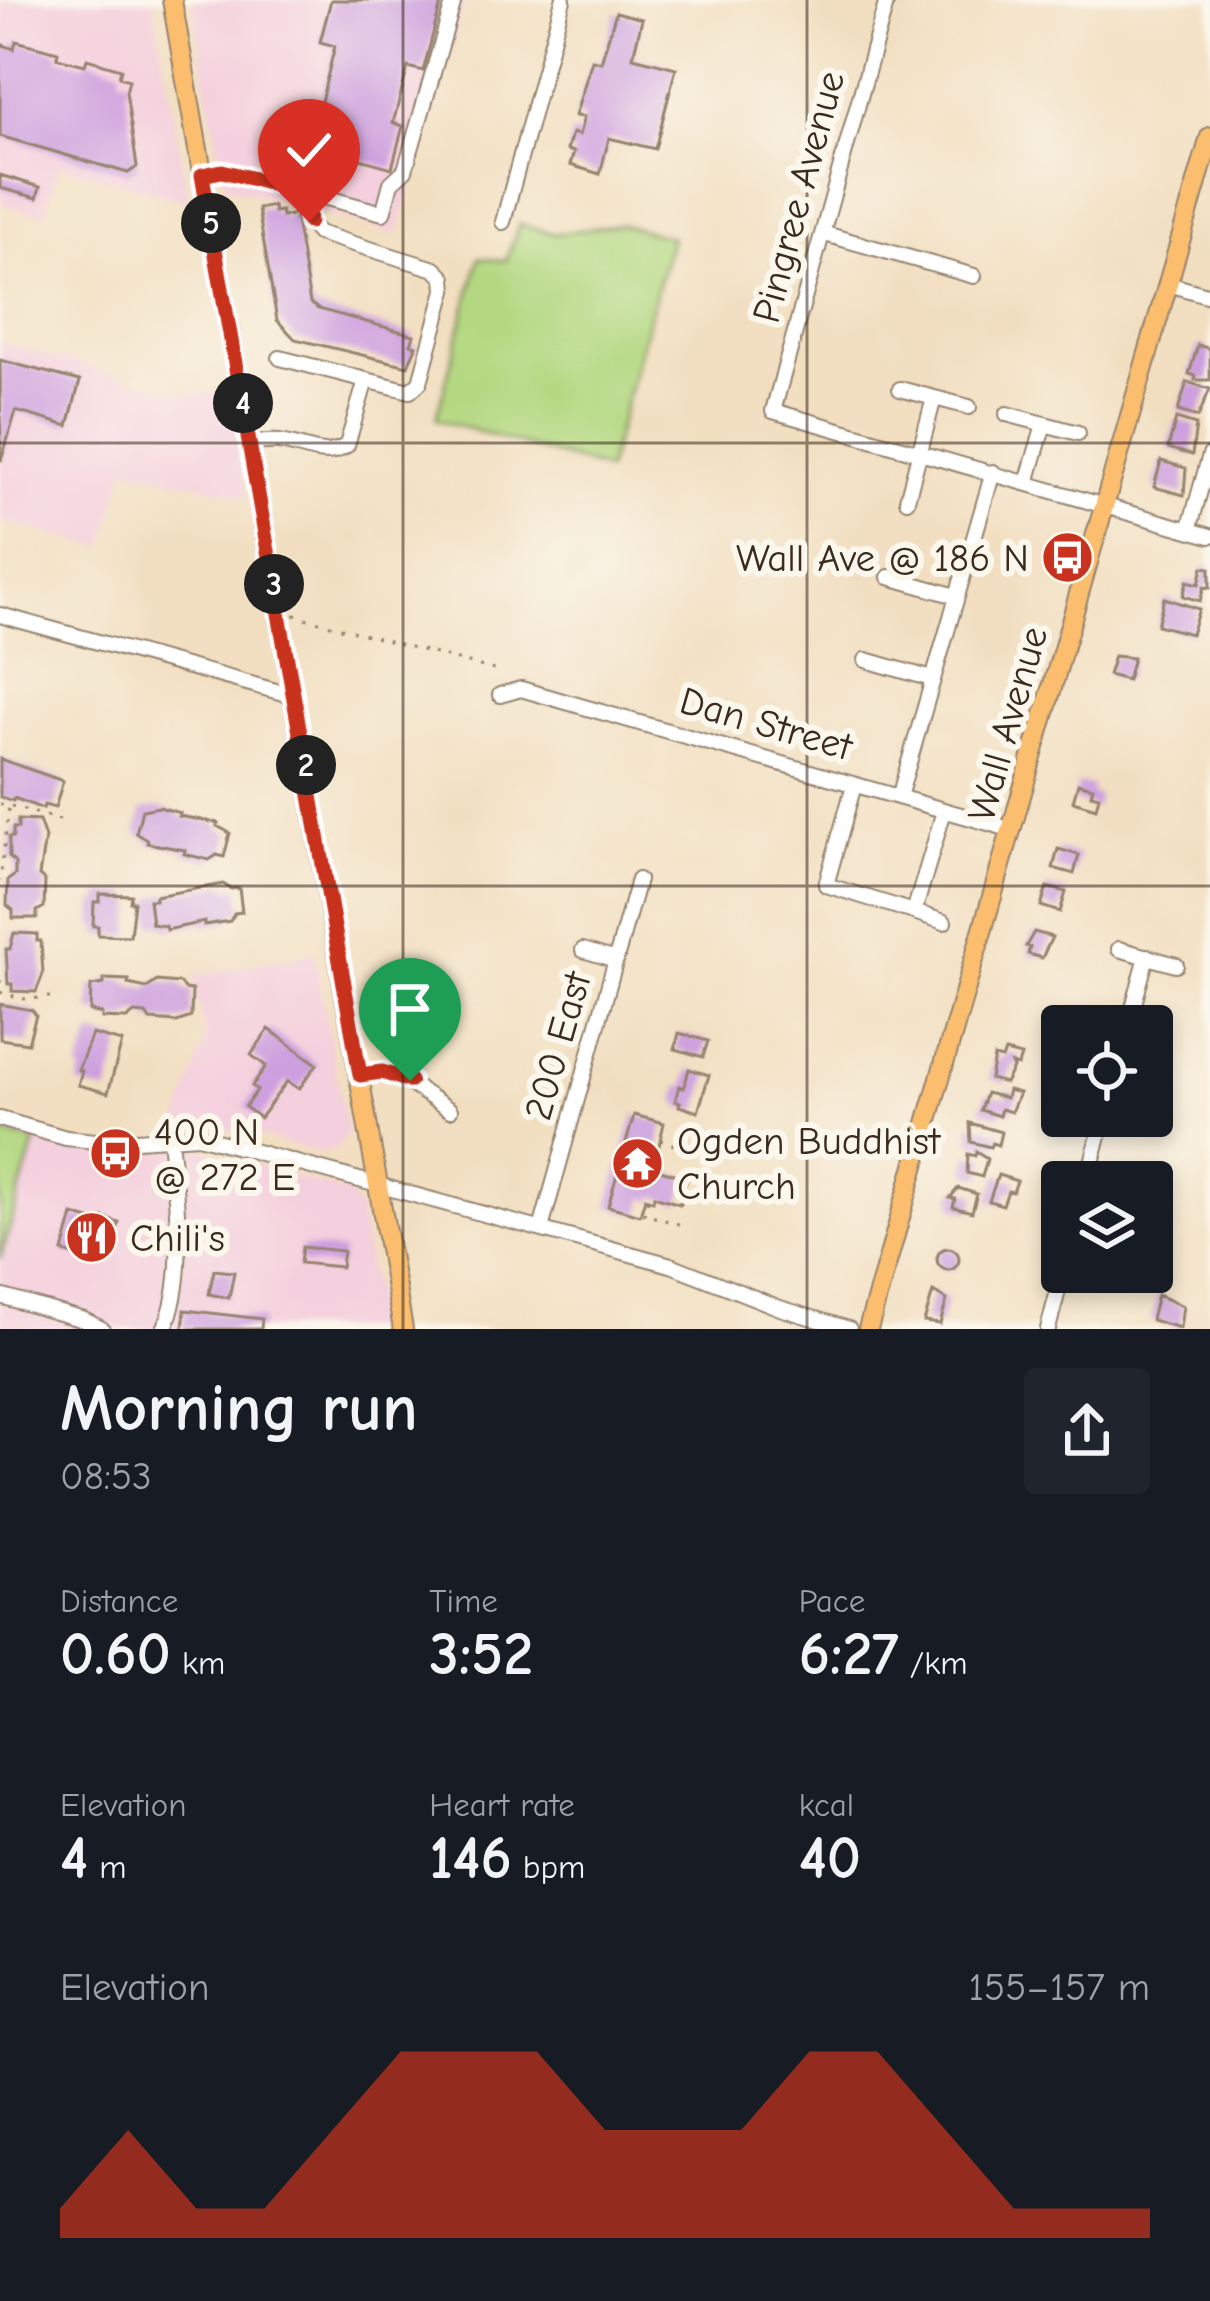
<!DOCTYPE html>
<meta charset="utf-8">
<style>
:root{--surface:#171b24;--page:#20242c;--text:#f1f3f6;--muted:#9ea1a6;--accent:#c8321e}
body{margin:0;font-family:"Comic Neue",sans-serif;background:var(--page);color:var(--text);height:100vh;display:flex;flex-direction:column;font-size:45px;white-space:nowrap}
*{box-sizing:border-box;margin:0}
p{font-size:39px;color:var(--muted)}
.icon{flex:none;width:66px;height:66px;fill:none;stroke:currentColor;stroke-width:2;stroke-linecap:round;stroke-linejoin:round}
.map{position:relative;height:1329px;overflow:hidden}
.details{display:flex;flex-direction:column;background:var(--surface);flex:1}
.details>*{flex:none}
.fabs{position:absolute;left:1041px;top:1005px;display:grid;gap:24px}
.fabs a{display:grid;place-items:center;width:132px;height:132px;border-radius:12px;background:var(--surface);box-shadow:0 6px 18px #0003;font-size:60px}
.pin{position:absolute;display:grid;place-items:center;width:102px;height:102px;color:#fff;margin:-123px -51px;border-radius:50% 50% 50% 0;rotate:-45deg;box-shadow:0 0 12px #0007}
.pin .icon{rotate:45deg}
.km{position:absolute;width:60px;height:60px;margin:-30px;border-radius:50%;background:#222;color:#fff;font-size:33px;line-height:60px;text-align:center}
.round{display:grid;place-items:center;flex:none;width:126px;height:126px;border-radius:12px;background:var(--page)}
.summary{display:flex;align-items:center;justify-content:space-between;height:204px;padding:0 60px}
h1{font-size:66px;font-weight:800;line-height:90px}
.figures{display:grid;grid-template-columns:repeat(3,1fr);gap:18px;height:204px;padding:12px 60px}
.figures div{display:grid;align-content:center}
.figures b{font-size:60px;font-weight:800}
.figures small{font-size:33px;font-weight:400}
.figures p{font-size:33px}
.chart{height:336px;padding:24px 60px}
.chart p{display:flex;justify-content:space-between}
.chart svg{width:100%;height:216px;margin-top:12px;fill:var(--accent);opacity:.7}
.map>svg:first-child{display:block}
</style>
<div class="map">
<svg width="1210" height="1329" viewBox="0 0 1210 1329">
<rect width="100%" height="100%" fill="#fbf7ec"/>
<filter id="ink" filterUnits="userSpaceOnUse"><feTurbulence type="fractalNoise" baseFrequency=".00833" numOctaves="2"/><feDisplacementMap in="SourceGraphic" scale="24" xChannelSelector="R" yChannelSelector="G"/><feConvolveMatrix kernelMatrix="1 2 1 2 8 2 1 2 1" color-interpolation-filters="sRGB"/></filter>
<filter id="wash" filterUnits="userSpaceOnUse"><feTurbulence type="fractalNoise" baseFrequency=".004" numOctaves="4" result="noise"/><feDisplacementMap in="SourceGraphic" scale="48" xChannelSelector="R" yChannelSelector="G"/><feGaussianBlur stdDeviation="2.7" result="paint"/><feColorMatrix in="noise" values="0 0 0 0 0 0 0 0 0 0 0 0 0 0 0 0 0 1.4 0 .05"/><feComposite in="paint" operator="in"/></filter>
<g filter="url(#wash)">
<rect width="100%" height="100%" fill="#f2dfc1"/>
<path fill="#f4cfdd" d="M 0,0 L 153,0 L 189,201 L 58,165 L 44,216 L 0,203 Z
M 192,0 L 465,0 L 398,235 L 224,185 Z
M 0,342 L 183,394 L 230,392 L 247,497 L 126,467 L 104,548 L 0,521 Z
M 314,953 L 347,1132 L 338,1148 L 320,1153 L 255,1135 L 179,1122 L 206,1037 L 193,976 Z
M 0,1130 L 96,1153 L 196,1147 L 349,1193 L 359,1210 L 380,1329 L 0,1329 Z"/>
<path fill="#b4d881" stroke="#788150" stroke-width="3" d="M 519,224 L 555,234 L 620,224 L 671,237 L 607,470 L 436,419 L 479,258 L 506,261 Z
M 0,1133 L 35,1142 L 0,1259 Z"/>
<g id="blocks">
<path fill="#cd9fde" d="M 331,0 L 442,0 L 423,71 L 408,67 L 393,123 L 403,126 L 392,168 L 310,145 L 335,46 L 320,42 Z
M 616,12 L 642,19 L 633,57 L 676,68 L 655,149 L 609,138 L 600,174 L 570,165 L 574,152 L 567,150 L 572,133 L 579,135 L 584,117 L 575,116 L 592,60 L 601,62 Z
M 16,41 L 58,52 L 57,58 L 85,65 L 87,59 L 121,69 L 119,77 L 129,80 L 126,92 L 137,167 L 128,173 L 0,136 L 0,44 L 14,49 Z
M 0,175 L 40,187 L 37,198 L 0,188 Z
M 273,206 L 274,212 L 281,211 L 282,217 L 295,214 L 310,303 L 318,309 L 414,335 L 411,344 L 416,346 L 408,366 L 295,339 L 277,320 L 258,209 Z
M 1198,345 L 1210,349 L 1210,380 L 1195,380 L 1196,376 L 1189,374 Z
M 0,360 L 80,381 L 68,426 L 16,411 L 1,461 Z
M 1187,382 L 1210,389 L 1198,417 L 1178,411 Z
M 1176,419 L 1196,425 L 1192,455 L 1168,448 Z
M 1161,461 L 1186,468 L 1184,495 L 1154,487 Z
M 1203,567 L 1210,568 L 1210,588 L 1204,587 L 1200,601 L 1183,596 L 1187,581 L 1199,584 Z
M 1164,598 L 1199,609 L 1191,634 L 1157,625 Z
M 1114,656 L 1133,658 L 1127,680 L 1108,675 Z
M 0,759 L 63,781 L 55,808 L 44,805 L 43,809 L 14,798 L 13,801 L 0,797 Z
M 1078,783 L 1093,787 L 1091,794 L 1099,796 L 1096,808 L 1073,801 Z
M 159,807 L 180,813 L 179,816 L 218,823 L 217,826 L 230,833 L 224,857 L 217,855 L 209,860 L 184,854 L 185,850 L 147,843 L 148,840 L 136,833 L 142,810 Z
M 18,820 L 39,821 L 45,838 L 39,876 L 45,881 L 44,907 L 37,911 L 37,918 L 13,918 L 13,910 L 7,905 L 8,880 L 15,875 L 15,863 L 9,857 L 9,837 L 13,837 L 13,828 L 18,828 Z
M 1058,849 L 1079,855 L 1074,874 L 1053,868 Z
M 223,884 L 231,889 L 239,888 L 242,912 L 235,913 L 230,921 L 204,925 L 204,922 L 166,930 L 165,926 L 152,924 L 149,900 L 155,900 L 155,896 Z
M 1047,887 L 1066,892 L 1060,912 L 1041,906 Z
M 100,894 L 131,895 L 130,902 L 134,902 L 130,936 L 98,935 L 98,926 L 93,926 L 94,902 L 100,902 Z
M 1034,932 L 1052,937 L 1042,958 L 1028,954 L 1030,947 L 1026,946 Z
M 14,933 L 37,934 L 37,941 L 41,941 L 43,974 L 36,992 L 12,991 L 12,984 L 8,984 L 6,949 L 10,949 Z
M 104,979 L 129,980 L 128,984 L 147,988 L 157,981 L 179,983 L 185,989 L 192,990 L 191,1017 L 177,1022 L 150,1020 L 146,1014 L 134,1013 L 127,1019 L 102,1018 L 102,1014 L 90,1011 L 91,986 L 104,984 Z
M 0,1004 L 32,1010 L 36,1015 L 28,1043 L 0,1039 Z
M 269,1029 L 317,1064 L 299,1089 L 287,1081 L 260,1118 L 245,1107 L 257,1090 L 252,1086 L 266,1066 L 251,1055 Z
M 679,1033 L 708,1041 L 703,1057 L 675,1049 Z
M 92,1034 L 122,1042 L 108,1093 L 78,1085 L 82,1071 L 78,1070 Z
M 1005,1052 L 1021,1056 L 1018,1066 L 1011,1064 L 1013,1068 L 1005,1083 L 990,1079 L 994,1057 L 1002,1059 Z
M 689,1069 L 709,1075 L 698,1112 L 679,1106 L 680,1102 L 675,1101 L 679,1086 L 684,1088 Z
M 1008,1090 L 1019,1093 L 1011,1112 L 1001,1109 L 999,1116 L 980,1110 L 986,1093 L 1006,1098 Z
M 634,1115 L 664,1123 L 654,1168 L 687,1178 L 680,1204 L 654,1196 L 653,1201 L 645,1198 L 640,1215 L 608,1206 Z
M 970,1123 L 1001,1132 L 998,1145 L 992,1143 L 990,1147 L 971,1142 Z
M 976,1152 L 987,1159 L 982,1177 L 967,1173 L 968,1154 L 975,1156 Z
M 998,1175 L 1017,1181 L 1013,1192 L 1008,1191 L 1003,1205 L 989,1201 Z
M 958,1188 L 977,1194 L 972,1212 L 953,1207 L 955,1199 L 950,1198 Z
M 73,1215 L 103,1224 L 104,1218 L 119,1223 L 108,1264 L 63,1252 Z
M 302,1247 L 343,1251 L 341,1267 L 300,1263 Z
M937 1259a11 11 0 1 1 22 0a11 11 0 1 1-22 0Z
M 214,1270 L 234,1272 L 229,1298 L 209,1294 Z
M 933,1292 L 947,1300 L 940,1324 L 924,1322 Z
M 1157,1295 L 1183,1306 L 1180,1328 L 1151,1320 Z
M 185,1310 L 262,1319 L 261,1329 L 183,1329 Z"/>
</g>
</g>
<g filter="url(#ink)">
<use href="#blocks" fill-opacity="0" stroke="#968470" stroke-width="3"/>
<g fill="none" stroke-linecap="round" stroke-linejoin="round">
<defs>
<path id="minor" d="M 887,0 L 773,411 L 1210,536
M 202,174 L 222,171 L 241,175 L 383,213 L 391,183 L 405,170 L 454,0
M 503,222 L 563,0
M 825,234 L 974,276
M 1168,284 L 1210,296
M 280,358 L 366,380
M 900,389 L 969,407
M 1007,414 L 1078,433
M 249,443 C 258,443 270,441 279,442 C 305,445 324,461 347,445 L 366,380 L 410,391 L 420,382 L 445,290 L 444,278 L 435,269 L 318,233 L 309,222 L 306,192
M 1027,483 L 1044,424
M 907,500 L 934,398
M 1189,530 L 1210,455
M 889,577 L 956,596
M 0,615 L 294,696
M 866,660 L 932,679
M 500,695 L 521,689 L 1013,830
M 854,785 L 826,885 L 914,912 L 944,811
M 899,797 L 993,472
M 914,912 L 944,922
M 1119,949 L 1176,965
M 583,950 L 616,960
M 1128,1026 L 1147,956
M 360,1075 L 397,1075 L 450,1110
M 0,1119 L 66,1138 L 105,1142 L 198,1136 L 671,1265 L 780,1308 L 849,1329
M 1087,1182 L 1104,1116
M 541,1229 L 638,880
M 0,1296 L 84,1320 L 102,1329
M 164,1329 C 189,1277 175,1193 170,1138
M 1048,1329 L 1063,1272"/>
<path id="major" d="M 172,0 L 403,1329
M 868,1329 L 1210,137"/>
</defs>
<use href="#minor" stroke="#968470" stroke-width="18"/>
<use href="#major" stroke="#968470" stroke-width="22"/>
<path stroke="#968470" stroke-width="3" stroke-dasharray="3 9" stroke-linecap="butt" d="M 294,615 L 494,670
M 0,804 L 9,806 L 0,881
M 11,806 L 60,820
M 0,980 L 1,991
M 0,992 L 24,999 L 51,997
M 660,1140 L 702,1154
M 648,1200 L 644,1214 L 682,1225"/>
<use href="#minor" stroke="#fff" stroke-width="14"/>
<use href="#major" stroke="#fbbd6e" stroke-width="18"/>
</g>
</g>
<g fill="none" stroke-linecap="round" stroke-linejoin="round" filter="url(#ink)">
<defs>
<path id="route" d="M 309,222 L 306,192 L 222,171 L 202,175 L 360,1075 L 382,1072 L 410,1081"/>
</defs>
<use href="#route" stroke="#fff" stroke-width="24"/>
<use href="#route" stroke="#c8321e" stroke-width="15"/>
</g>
<path fill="none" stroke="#3b2a1e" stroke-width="3" stroke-opacity="0.55" d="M 403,0 L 403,1329M 807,0 L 807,1329M 0,443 L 1210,443M 0,886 L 1210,886"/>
<defs>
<symbol id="bus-disc" viewBox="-11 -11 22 22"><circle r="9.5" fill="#c8321e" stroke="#fbf7ec"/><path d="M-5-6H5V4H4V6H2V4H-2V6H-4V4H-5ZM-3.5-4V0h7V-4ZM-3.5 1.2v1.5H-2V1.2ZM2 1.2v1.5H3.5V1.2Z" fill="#fff"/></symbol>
<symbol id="temple-disc" viewBox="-11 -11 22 22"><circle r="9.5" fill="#c8321e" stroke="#fbf7ec"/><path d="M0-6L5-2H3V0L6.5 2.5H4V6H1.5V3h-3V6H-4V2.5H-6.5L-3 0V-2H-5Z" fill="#fff"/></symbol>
<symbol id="restaurant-disc" viewBox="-11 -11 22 22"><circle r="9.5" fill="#c8321e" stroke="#fbf7ec"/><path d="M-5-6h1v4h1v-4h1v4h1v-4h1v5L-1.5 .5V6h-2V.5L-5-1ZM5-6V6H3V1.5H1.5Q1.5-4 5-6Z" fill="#fff"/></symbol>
</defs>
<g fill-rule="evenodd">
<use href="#bus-disc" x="1038" y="528" width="59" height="59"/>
<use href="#bus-disc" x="86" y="1124" width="59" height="59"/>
<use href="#temple-disc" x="608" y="1134" width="59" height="59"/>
<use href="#restaurant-disc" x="62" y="1208" width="59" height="59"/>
</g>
<g text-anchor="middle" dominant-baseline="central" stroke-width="12" stroke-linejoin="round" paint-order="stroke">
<g font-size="39" fill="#3b2a1e" stroke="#fbf7ec">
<text transform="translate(799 197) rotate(-75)">Pingree Avenue</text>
<text transform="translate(766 724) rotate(16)">Dan Street</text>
<text transform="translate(1008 724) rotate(-74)">Wall Avenue</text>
<text transform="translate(558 1046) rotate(-74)">200 East</text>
</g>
<g font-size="39" fill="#3b2a1e" stroke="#fbf7ec" text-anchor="start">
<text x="1029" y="558" text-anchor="end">Wall Ave @ 186 N</text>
<text x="154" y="1132">400 N<tspan x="154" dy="45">@ 272 E</tspan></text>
<text x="677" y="1141">Ogden Buddhist<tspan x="677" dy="45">Church</tspan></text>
<text x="130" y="1238">Chili's</text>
</g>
</g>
</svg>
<div class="fabs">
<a><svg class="icon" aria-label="locate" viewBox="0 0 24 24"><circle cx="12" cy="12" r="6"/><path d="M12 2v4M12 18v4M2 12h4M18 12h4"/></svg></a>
<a><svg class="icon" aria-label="layers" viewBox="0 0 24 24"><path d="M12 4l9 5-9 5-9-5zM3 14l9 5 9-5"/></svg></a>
</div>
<div class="pin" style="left:410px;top:1081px;background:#1e9e55"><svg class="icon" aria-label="arrive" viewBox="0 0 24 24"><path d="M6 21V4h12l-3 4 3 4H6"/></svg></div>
<div class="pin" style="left:309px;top:222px;background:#d93025"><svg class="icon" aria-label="check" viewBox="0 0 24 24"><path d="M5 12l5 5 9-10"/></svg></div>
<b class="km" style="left:306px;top:765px">2</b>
<b class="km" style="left:274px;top:584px">3</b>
<b class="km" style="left:243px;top:403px">4</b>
<b class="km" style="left:211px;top:223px">5</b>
</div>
<section class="details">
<div class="summary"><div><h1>Morning run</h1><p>08:53</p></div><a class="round"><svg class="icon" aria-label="share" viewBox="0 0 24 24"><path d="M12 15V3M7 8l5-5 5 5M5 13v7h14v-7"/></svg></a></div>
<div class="figures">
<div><p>Distance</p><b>0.60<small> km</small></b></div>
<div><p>Time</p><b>3:52</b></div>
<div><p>Pace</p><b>6:27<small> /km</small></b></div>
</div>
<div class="figures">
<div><p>Elevation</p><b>4<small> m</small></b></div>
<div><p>Heart rate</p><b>146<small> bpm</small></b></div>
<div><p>kcal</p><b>40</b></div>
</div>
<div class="chart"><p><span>Elevation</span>155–157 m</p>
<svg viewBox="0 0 160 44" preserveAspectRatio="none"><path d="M0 44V38L10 22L20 38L30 38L40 22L50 6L60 6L70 6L80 22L90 22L100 22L110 6L120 6L130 22L140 38L150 38L160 38V44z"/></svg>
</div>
</section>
